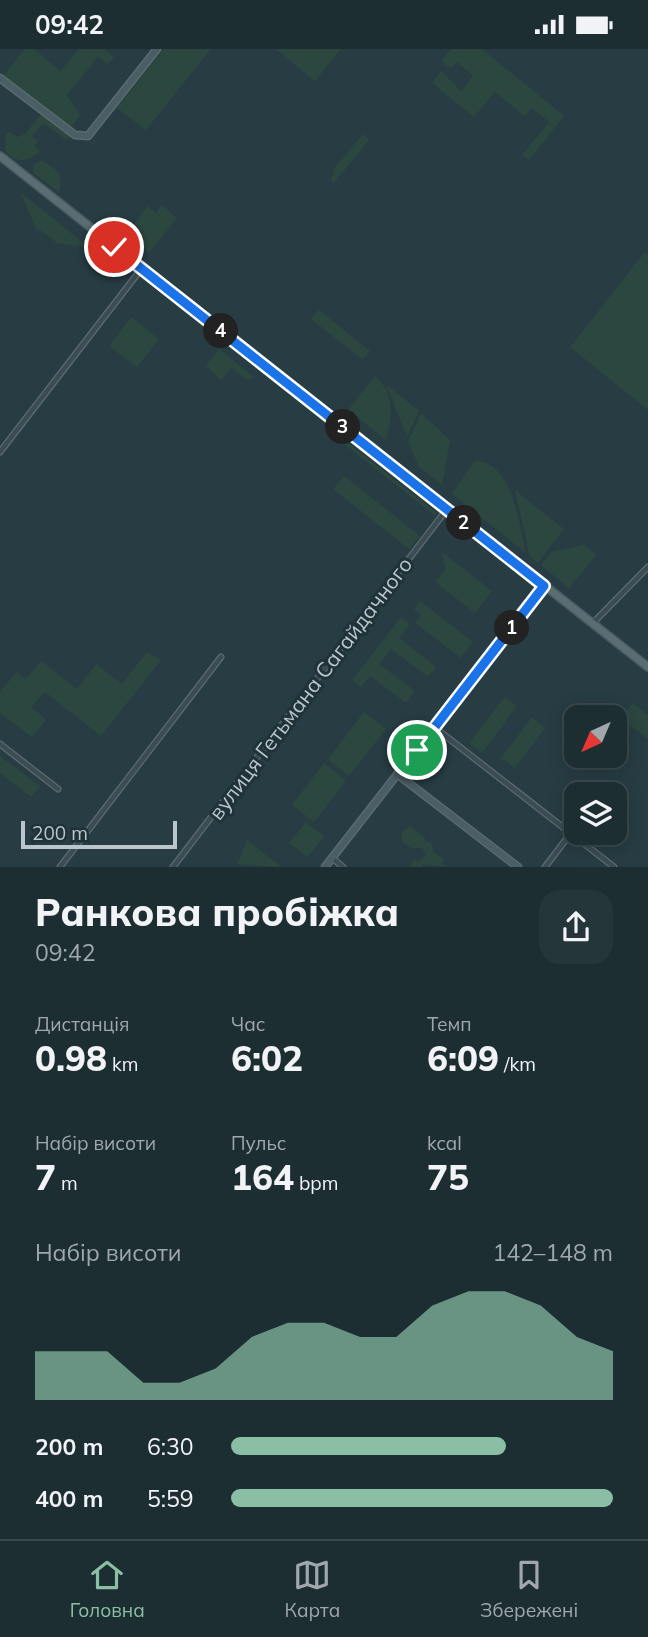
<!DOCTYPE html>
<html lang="uk">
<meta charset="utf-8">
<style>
:root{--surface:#1d2e32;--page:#25363a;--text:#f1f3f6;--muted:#a0a8ac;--line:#3b4a4d;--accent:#8abfa5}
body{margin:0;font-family:Mulish,sans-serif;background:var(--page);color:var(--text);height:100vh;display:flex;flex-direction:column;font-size:26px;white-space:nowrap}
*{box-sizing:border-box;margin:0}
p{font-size:23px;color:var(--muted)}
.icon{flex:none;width:38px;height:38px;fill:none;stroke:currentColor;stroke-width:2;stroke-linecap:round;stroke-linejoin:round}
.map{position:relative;height:818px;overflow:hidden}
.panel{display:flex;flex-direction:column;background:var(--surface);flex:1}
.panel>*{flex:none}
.needle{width:46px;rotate:224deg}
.buttons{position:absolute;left:564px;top:656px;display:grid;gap:14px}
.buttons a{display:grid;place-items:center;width:63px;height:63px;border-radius:14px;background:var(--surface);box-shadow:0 4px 18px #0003,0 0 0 2px var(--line);font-size:35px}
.scale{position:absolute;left:21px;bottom:18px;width:156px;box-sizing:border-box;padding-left:7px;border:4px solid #b9c7cc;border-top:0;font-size:19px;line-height:24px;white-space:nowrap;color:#b9c7cc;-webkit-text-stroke:5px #203338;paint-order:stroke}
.pin{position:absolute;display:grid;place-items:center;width:60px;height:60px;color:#fff;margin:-30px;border:4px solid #fff;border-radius:50%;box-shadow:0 2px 7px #0007}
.km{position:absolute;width:35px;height:35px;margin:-18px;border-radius:50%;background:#222;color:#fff;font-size:19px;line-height:35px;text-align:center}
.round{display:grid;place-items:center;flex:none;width:74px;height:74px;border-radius:21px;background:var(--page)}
.headline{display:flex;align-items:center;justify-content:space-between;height:119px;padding:0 35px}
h1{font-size:38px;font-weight:800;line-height:52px}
.stats{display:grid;grid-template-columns:repeat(3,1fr);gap:10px;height:119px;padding:7px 35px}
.stats div{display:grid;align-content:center}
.stats b{font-size:35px;font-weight:800}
.stats small{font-size:19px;font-weight:400}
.stats p{font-size:19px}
.chart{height:196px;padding:14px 35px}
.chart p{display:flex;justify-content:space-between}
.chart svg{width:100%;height:126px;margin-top:7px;fill:var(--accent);opacity:.7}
ul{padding:0 35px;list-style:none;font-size:23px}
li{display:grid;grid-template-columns:112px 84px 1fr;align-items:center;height:52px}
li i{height:18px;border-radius:9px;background:var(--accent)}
.status{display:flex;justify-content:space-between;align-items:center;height:49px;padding:0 35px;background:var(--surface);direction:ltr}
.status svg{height:19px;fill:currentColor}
.menu{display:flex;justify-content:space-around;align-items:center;height:98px;border-top:2px solid var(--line);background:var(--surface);font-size:19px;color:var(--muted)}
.menu a{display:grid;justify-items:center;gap:4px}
.menu .on{color:var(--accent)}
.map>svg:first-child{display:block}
</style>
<div class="status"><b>09:42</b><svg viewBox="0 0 49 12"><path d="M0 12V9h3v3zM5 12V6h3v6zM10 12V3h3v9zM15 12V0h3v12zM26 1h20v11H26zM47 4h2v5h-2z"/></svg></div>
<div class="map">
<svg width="648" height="818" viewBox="0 0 648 818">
<rect width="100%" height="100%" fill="#273d43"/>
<path fill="#2c473f" d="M 25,0 L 34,0 L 60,22 L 79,0 L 104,0 L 114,8 L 107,15 L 98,8 L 67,46 L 80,66 L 70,80 L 3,27 Z
M 164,0 L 211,0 L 146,81 L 117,59 Z
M 276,0 L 341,0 L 315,32 Z
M 451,0 L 482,0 L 564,67 L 529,111 L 522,106 L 549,73 L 532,59 L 525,67 L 495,43 L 474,68 L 432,34 L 441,22 L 461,42 L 473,27 L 457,13 L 451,20 L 441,12 Z
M 41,65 L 70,87 L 66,91 L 44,74 L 32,87 L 38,92 L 34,97 L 41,102 C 27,113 19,115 6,103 L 5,87 L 9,82 L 17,88 L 25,85 Z
M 363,85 L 369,91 L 334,134 L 330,130 L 335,123 L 333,121 Z
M 40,112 L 47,114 L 60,125 L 60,144 L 33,124 L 33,116 Z
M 21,144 L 90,199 L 57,194 L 39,180 L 37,182 Z
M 162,156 L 177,169 L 149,204 L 126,187 L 147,157 L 156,164 Z
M 645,203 L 648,206 L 648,361 L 570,298 Z
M 319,261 L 370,302 L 363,311 L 311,270 Z
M 131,268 L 159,290 L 137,318 L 109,297 Z
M 219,300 L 255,329 L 248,331 L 231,319 L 221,332 L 208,318 L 204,319 Z
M 375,327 C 395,344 393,369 386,391 L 348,361 Z
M 388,337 L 419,362 L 407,388 L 387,338 Z
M 421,364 L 450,391 L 442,436 L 419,418 L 408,392 Z
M 336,384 L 437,464 L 435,467 L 334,387 Z
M 474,412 C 513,411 519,475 526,504 L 452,445 Z
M 344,427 L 420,487 L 409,500 L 333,440 Z
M 515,441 L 564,480 L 538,514 L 530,508 Z
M 584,496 L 596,506 L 569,539 L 541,516 L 551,503 Z
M 441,502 L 492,542 L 475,564 L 435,533 L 446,520 Z
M 420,552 L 473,593 L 461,609 L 415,574 L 421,566 L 414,560 Z
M 401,568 L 410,575 L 399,589 L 436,618 L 428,628 L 391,600 L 379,615 L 415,642 L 406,654 L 370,627 L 361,638 L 352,631 Z
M 147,603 L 161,611 L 101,687 L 45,643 L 31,658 L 46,671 L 32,688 L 0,664 L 0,643 L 16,623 L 26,630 L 41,612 L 77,640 L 96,615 L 122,635 Z
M 505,648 L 517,657 L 482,704 L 469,694 Z
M 633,654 L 648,666 L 648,690 L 621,669 Z
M 364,663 L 386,680 L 349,727 L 328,710 Z
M 532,668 L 545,679 L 515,719 L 501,709 Z
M 0,707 L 40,737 L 31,748 L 0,724 Z
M 324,714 L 346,732 L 314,773 L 292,756 Z
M 306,773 L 324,787 L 308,808 L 289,794 Z
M 410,777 L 425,789 L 425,792 L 431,794 L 434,803 L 444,810 L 442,815 L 446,818 L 421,815 L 422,818 L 410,818 L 414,810 L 419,813 L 426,805 L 422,799 L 411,799 L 403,794 L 401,784 Z
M 247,791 L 280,817 L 279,818 L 237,815 Z"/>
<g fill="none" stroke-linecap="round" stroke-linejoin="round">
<defs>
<path id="street" d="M 0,403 L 142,219
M 593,574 L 648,518
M 434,678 L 614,818
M 0,695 L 58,740
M 332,809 L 343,818
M 60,818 L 221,608
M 173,818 L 447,460
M 545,818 L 571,784"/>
<path id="secondary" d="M 0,29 L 75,86 L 88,87 L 157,0
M 397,725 L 518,818
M 325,818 L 544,537"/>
<path id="primary" d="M 0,107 L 648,618"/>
</defs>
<use href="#street" stroke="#5a6b6f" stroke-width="7"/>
<use href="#secondary" stroke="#5a6b6f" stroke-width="9"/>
<use href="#primary" stroke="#485a5e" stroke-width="10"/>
<use href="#street" stroke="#3b4d52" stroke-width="4.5"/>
<use href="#secondary" stroke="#4a5e65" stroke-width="6"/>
<use href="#primary" stroke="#5a6d72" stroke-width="7"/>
</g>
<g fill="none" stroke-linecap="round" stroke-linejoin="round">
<defs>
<path id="route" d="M 114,198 L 544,537 L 417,701"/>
</defs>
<use href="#route" stroke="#fff" stroke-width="14"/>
<use href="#route" stroke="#1a73e8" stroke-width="9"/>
</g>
<g text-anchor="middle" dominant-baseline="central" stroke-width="6" stroke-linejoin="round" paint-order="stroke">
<g font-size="21" fill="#b9c7cc" stroke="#203338">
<text transform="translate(310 639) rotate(-53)">вулиця Гетьмана Сагайдачного</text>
</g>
</g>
</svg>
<div class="buttons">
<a><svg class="needle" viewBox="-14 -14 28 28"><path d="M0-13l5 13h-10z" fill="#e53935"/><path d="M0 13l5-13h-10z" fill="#a0a8ac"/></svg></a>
<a><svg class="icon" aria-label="layers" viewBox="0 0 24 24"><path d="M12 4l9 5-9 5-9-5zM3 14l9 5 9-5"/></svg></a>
</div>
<div class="scale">200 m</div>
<div class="pin" style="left:417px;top:701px;background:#1e9e55"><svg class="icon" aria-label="arrive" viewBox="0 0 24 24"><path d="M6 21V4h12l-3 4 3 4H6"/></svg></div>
<div class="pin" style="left:114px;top:198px;background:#d93025"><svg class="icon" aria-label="check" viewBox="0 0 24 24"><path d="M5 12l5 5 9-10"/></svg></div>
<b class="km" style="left:512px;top:579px">1</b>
<b class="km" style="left:464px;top:474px">2</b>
<b class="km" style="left:343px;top:378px">3</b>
<b class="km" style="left:221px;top:282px">4</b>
</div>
<section class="panel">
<div class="headline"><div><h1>Ранкова пробіжка</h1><p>09:42</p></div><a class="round"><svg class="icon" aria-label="share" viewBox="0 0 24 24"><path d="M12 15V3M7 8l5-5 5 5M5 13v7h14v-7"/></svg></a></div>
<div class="stats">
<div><p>Дистанція</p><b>0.98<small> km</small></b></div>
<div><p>Час</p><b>6:02</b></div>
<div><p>Темп</p><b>6:09<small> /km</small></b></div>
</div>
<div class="stats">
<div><p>Набір висоти</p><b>7<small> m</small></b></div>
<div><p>Пульс</p><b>164<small> bpm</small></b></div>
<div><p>kcal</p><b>75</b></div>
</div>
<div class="chart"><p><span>Набір висоти</span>142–148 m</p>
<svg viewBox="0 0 160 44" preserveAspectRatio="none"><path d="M0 44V27L10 27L20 27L30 38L40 38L50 33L60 22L70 17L80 17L90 22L100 22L110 11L120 6L130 6L140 11L150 22L160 27V44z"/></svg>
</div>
<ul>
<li><b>200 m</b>6:30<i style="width:72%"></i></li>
<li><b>400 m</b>5:59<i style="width:100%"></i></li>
</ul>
</section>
<nav class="menu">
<a class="on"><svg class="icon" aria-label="home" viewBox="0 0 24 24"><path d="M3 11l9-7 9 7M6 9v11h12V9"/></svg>Головна</a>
<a><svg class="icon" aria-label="map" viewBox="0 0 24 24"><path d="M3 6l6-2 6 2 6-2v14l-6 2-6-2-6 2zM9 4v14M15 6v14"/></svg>Карта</a>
<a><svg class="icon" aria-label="saved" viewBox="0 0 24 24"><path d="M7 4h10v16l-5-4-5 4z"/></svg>Збережені</a>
</nav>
